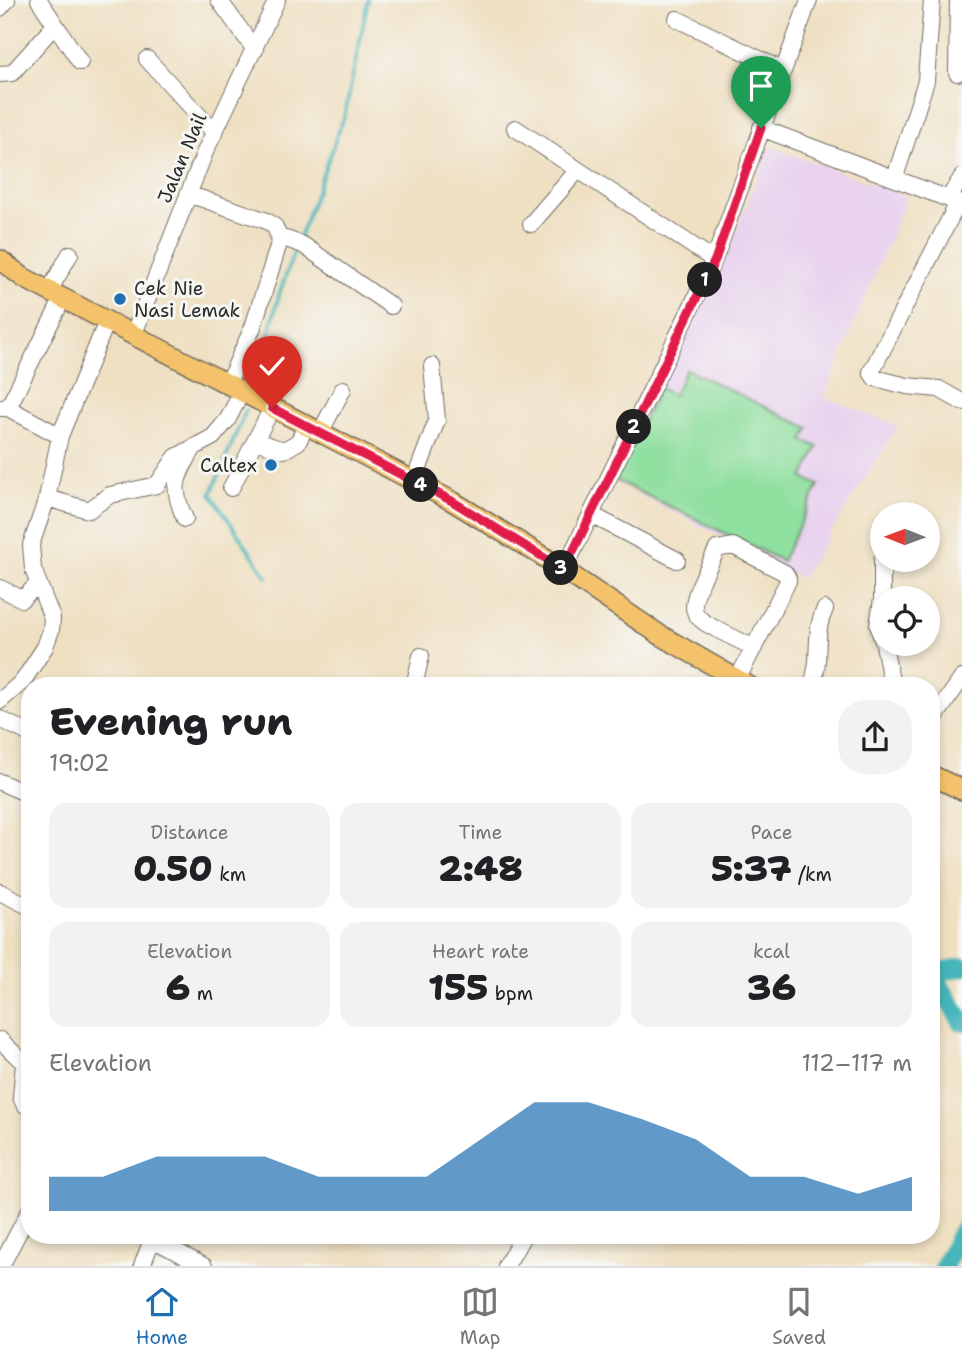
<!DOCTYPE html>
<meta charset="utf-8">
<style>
:root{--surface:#fff;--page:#f2f2f2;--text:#202124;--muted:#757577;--line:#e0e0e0;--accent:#1f6fb2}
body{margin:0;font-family:"Shantell Sans",sans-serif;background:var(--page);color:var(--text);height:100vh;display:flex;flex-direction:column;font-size:26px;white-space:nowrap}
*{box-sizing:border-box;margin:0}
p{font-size:23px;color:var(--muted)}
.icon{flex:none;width:38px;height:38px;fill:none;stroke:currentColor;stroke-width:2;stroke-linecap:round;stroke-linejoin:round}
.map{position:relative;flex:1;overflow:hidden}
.panel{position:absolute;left:21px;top:677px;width:919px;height:567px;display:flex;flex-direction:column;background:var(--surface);border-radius:28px;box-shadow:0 4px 10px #0003}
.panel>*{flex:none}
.needle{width:46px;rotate:271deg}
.tools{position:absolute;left:870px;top:502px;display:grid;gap:14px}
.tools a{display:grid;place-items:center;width:70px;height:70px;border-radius:50%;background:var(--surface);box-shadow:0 4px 10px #0003;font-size:35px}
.pin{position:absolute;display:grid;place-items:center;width:60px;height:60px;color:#fff;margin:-72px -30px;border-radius:50% 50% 50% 0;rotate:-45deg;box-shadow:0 0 7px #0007}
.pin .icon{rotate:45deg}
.km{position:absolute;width:35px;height:35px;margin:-18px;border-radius:50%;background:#222;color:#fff;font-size:19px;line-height:35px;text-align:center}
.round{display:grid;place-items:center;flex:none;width:74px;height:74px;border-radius:28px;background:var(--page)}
.overview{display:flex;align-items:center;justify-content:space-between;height:119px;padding:0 28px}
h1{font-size:38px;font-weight:800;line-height:52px}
.metrics{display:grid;grid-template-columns:repeat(3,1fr);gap:10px;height:119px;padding:7px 28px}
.metrics div{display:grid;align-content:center;border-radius:18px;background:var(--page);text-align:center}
.metrics b{font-size:35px;font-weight:800}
.metrics small{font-size:19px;font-weight:400}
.metrics p{font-size:19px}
.chart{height:196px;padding:14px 28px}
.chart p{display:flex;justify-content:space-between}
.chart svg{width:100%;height:126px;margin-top:7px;fill:var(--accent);opacity:.7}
.tab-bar{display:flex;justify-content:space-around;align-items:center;height:98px;border-top:2px solid var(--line);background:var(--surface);font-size:19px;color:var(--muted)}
.tab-bar a{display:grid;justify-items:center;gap:4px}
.tab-bar .selected{color:var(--accent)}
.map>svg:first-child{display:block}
</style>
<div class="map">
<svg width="962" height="1266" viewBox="0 0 962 1266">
<rect width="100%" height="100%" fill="#f6f6f2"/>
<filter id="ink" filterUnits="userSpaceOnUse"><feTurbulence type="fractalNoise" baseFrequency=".0143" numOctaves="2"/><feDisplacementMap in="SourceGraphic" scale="14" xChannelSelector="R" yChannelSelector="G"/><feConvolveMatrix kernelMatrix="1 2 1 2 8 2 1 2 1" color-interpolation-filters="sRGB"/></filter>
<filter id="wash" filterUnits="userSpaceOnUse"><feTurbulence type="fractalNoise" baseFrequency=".00686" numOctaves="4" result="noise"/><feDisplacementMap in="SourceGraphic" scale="28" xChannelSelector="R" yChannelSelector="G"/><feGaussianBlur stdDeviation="1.57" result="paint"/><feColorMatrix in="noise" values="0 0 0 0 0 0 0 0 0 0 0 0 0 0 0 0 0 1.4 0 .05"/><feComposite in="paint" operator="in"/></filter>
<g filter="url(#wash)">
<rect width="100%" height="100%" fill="#efe0c2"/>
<path fill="#e8d2ee" d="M 770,146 L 907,197 L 824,397 L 898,426 L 802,578 L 613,481 L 656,388 L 721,268 Z"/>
<path fill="#8fdf9f" stroke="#5d8565" stroke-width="2" d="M 686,369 L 809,428 L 803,440 L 818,447 L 803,478 L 819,485 L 782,561 L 615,480 L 659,388 L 674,395 Z"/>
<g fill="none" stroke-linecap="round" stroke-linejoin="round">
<path stroke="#46b6bc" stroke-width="3.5" d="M 299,239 L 345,114 L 368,0
M 256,385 L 279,295 L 296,246
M 246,410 L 211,494 L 267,577"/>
<path stroke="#46b6bc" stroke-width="19" d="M 962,967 L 939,972 L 939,984 L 962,1022
M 944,1266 L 962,1230"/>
</g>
</g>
<g filter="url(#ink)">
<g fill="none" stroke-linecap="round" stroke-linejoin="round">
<defs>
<path id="minor" d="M 39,0 L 80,62
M 219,0 L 255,50
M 0,8 L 7,0
M 677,19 L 782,70
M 147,59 L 215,133
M 957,73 L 958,0
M 0,74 L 12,73 L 55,25
M 515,128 L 714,260
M 761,128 L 962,204
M 895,177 L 926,81 L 932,0
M 188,194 L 267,221 L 275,227 L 280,240
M 949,198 L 962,177
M 958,203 L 871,372 L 875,378 L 907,386 L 939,389 L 962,402
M 531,224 L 578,170
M 49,291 L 70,254
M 133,336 L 205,152 L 277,0
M 227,385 L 253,327 L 280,240 L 286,239 L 303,245 L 391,306
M 0,408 L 8,408 L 60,436
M 8,408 L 63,298
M 272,408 L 255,441 L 284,450 L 298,442 L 306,426
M 320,433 L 343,389
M 414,481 L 437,420 L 432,366
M 231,488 L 255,441
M 47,498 L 89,510 L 110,495 L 157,485 L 176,457 L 213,437 L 228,419 L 241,393
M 592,515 L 677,560
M 185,519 C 170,485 176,479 193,449
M 564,570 L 714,260 L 809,0
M 0,588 L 22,599 L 37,585
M 882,598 L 882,560
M 882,599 L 878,625 L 882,639
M 884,644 L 892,686
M 737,680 L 788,581 L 788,578 L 785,573 L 733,546 L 717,549 C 681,624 683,611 754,648
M 414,686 L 421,656
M 811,686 C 823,660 812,634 825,609
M 0,701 L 23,681 L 45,647 L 51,630 L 52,618 L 33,569 L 31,545 L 47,498 L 60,436 L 107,321
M 0,719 L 30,734
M 931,723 L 962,678
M 0,782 L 30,795
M 0,892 L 30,907
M 0,1040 L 24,1063 L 21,1097 L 24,1104 L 30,1108
M 1,1266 L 30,1210
M 142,1266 L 150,1245 L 156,1241 L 204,1266
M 506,1266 L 523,1236"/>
<path id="major" d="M 0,260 L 24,278 L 452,501 L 552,562 L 660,635 L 749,686
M 931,775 L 962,790"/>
</defs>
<use href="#minor" stroke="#706a60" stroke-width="18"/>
<use href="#major" stroke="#706a60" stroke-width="22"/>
<use href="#minor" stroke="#fff" stroke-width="16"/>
<use href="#major" stroke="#f3c26a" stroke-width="19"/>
</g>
</g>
<g fill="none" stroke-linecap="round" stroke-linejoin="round" filter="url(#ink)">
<defs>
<path id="route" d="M 272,408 L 452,501 L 564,570 L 715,260 L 761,128"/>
</defs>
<use href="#route" stroke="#fff" stroke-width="14"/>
<use href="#route" stroke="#e11d48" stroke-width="9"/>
</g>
<g fill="#1f6fb2" stroke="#f6f6f2" stroke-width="2.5">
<circle cx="120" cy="299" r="7"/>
<circle cx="271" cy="465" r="7"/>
</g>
<g text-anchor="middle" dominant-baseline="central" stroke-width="6" stroke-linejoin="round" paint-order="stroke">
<g font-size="19" fill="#2b2b2b" stroke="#f6f6f2">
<text transform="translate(182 158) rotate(-67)">Jalan Nail</text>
</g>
<g font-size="19" fill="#2b2b2b" stroke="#f6f6f2" text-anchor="start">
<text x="134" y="288">Cek Nie<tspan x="134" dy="22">Nasi Lemak</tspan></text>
<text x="257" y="465" text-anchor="end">Caltex</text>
</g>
</g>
</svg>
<div class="tools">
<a><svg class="needle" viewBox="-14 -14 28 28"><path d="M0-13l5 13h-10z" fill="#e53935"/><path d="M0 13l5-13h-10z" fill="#757577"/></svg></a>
<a><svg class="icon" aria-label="locate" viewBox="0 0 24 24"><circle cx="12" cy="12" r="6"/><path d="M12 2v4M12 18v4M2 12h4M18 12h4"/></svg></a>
</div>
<div class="pin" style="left:761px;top:128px;background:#1e9e55"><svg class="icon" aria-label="arrive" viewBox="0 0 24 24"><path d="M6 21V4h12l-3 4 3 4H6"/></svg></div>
<div class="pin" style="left:272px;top:408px;background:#d93025"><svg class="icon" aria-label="check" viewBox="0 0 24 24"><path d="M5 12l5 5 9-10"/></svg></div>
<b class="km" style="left:705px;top:280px">1</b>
<b class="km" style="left:634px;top:427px">2</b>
<b class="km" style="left:561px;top:568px">3</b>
<b class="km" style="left:421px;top:485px">4</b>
<section class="panel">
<div class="overview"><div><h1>Evening run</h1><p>19:02</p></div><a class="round"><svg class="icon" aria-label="share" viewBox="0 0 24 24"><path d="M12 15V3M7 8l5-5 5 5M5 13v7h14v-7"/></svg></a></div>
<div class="metrics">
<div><p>Distance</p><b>0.50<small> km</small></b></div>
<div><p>Time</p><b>2:48</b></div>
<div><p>Pace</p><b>5:37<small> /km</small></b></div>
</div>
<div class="metrics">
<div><p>Elevation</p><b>6<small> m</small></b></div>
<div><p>Heart rate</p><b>155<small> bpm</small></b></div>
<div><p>kcal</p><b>36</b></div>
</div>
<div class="chart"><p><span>Elevation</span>112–117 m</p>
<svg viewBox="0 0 160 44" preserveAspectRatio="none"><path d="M0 44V32L10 32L20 25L30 25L40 25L50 32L60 32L70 32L80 19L90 6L100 6L110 12L120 19L130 32L140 32L150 38L160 32V44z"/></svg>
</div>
</section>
</div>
<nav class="tab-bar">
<a class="selected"><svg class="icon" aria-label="home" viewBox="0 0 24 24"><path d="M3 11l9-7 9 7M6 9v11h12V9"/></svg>Home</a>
<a><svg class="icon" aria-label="map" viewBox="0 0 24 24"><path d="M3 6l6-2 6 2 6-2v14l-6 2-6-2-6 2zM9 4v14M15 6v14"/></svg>Map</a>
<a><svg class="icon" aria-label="saved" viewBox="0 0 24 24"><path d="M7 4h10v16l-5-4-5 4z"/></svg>Saved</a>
</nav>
